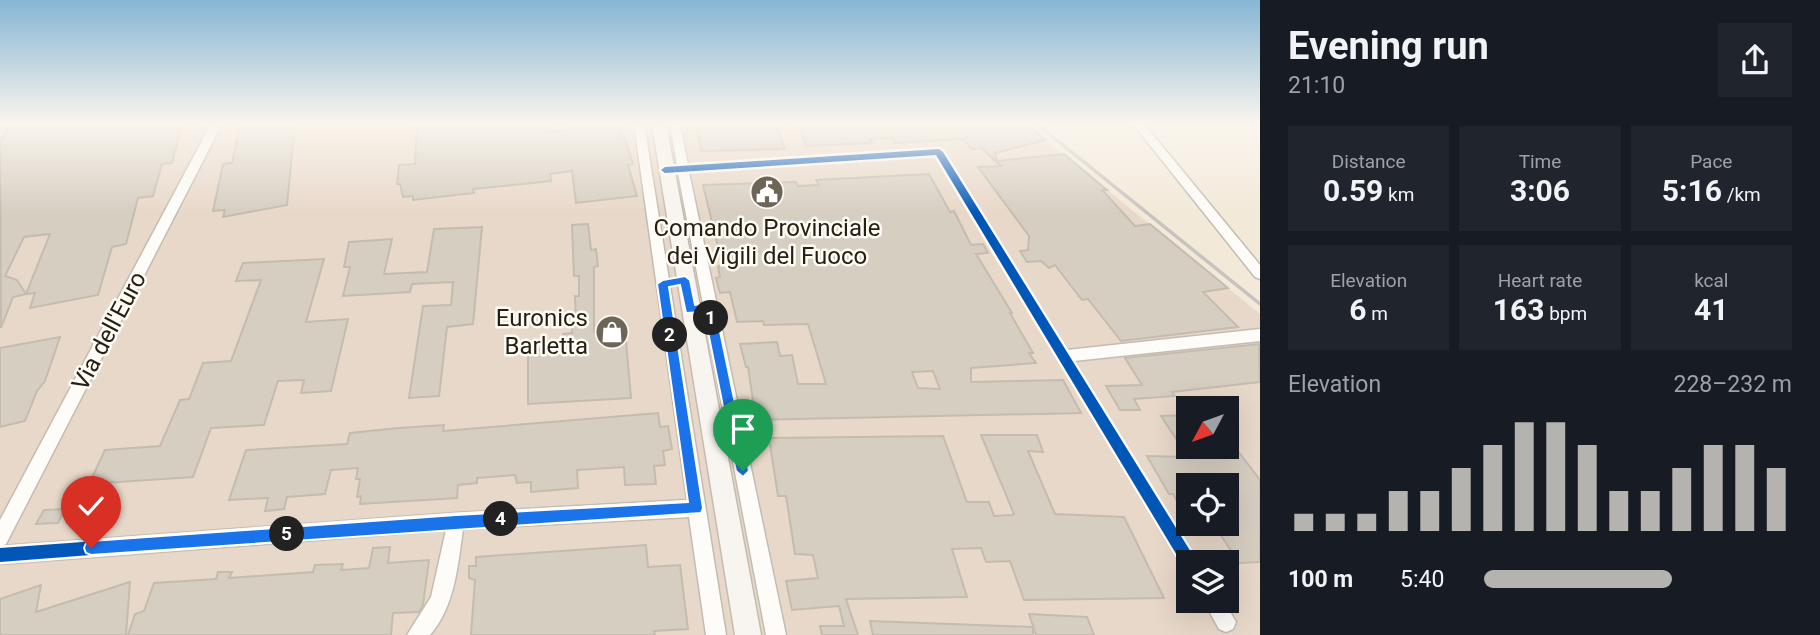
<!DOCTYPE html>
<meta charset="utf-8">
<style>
:root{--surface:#171b24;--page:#20242c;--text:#f1f3f6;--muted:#9ea1a6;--accent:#b5b3af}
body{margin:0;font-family:Roboto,sans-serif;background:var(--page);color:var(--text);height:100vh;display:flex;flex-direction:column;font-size:26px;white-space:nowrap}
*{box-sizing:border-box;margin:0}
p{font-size:23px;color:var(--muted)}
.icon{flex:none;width:38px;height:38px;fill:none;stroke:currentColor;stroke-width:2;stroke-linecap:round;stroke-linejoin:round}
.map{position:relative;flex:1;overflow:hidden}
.details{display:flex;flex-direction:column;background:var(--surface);width:560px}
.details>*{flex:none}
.needle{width:46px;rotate:229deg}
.tools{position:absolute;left:1176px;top:396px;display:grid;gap:14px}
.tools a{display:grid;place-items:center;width:63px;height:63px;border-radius:0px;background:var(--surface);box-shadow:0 7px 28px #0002;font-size:35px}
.pin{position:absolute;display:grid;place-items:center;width:60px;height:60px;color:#fff;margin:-72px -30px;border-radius:50% 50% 50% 0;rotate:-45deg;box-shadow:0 0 7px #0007}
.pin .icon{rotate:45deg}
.km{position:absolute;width:35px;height:35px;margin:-18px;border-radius:50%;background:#222;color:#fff;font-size:19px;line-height:35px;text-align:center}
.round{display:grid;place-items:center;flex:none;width:74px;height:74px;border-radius:0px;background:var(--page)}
.summary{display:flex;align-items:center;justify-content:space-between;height:119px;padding:0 28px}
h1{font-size:38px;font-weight:700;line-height:52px}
.stats{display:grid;grid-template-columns:repeat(3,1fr);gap:10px;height:119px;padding:7px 28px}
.stats div{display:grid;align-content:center;border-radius:0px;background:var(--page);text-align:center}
.stats b{font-size:30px;font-weight:700}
.stats small{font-size:19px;font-weight:400}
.stats p{font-size:19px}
.chart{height:196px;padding:14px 28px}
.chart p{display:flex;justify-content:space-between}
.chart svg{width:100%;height:126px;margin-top:7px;stroke:var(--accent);stroke-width:6}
ul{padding:0 28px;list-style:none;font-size:23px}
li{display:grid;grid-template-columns:112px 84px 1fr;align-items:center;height:52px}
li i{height:18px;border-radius:9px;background:var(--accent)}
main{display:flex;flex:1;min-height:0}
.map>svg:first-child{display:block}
</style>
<main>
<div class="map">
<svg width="1260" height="635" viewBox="0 0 1260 635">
<rect width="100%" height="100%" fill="#f3e9d9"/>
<path fill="#e8d8c9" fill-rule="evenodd" d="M 0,124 L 1026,124 L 1260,314 L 1260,635 L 0,635 ZM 1188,408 L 1227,408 L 1227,446 L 1188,446 ZM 1188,485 L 1227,485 L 1227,523 L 1188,523 ZM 1188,562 L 1227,562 L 1227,600 L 1188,600 Z"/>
<path fill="#d6cec1" stroke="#c4bcaf" stroke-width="2" fill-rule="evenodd" d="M 10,124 L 182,124 L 172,163 L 162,164 L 153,196 L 138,198 L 126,244 L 112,247 L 98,295 L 30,308 L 35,293 L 26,294 L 50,234 L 24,237 L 5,276 L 17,280 L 26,294 L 13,297 L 1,328 L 0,142 Z
M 281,124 L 295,124 L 287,205 L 223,217 L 225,210 L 213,211 L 223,164 L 232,163 L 239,130 Z
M 417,124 L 546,124 L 547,132 L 574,129 L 573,124 L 620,124 L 620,136 L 624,136 L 633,164 L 628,165 L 637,196 L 576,203 L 572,171 L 550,174 L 551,181 L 473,189 L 474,193 L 413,200 L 413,196 L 403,197 L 400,184 L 397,184 L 399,165 L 415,164 Z
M 776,124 L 785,149 L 701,151 L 696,125 Z
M 797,124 L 1026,124 L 1046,140 L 995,153 L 997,161 L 1064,154 L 1107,190 L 1102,190 L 1135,226 L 1150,224 L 1228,288 L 1203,292 L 1238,327 L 1121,341 L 1088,299 L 1082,300 L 1055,265 L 1049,268 L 1041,261 L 1027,262 L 1020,251 L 1028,250 L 1029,236 L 978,167 L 1001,166 L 981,148 L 971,149 L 964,139 L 895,143 L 892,138 L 870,139 L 872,143 L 806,146 Z
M 929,174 L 950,212 L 954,211 L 971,245 L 983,244 L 988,253 L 976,254 L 1012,313 L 1010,313 L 1033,353 L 1029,353 L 1036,363 L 971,368 L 971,382 L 1063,380 L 1081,413 L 756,420 L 748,367 L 746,367 L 740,344 L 777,342 L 780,356 L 792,355 L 798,384 L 826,384 L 808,324 L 764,325 L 763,321 L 737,322 L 730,292 L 720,293 L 716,278 L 720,277 L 718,267 L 722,263 L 703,185 L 796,182 L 798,186 L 819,185 L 816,180 ZM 933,371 L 940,389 L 918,388 L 912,372 Z
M 588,224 L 591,250 L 596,249 L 598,266 L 594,267 L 594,332 L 625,330 L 631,398 L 528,404 L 528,350 L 564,348 L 563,334 L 572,333 L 572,325 L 576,324 L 575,296 L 579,296 L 579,276 L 574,276 L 572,225 Z
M 482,227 L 473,324 L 447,327 L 439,396 L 409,398 L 423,306 L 451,305 L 453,282 L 412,284 L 410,292 L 343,296 L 350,267 L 344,267 L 349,242 L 392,239 L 384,274 L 427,272 L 434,229 Z
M 324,259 L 306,322 L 348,319 L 331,391 L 301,393 L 304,380 L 278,381 L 264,425 L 211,428 L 193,477 L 89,484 L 105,450 L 160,446 L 180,400 L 189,399 L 203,363 L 231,361 L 261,280 L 236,281 L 243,263 Z
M 60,337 L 45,381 L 37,391 L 25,421 L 0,427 L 0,348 Z
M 1259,344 L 1260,382 L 1172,392 L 1175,396 L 1134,399 L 1140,410 L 1120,410 L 1106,386 L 1142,385 L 1125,358 Z
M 658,413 L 660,427 L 668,426 L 672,449 L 663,451 L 665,465 L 654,466 L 656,484 L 625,485 L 624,467 L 577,470 L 578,488 L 531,492 L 531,482 L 517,483 L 515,475 L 477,478 L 477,483 L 458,485 L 457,498 L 360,504 L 361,496 L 357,497 L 360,479 L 356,479 L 358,468 L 331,470 L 325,494 L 287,497 L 284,509 L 265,511 L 268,498 L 229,500 L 246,450 L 347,444 L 350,433 L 399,428 L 444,425 L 443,431 Z
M 1188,415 L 1188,446 L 1227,446 L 1227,437 L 1260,480 L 1260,562 L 1239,563 L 1213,523 L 1227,523 L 1227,485 L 1188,485 L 1188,504 L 1179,505 L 1173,494 L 1169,494 L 1147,456 L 1188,457 L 1161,416 Z
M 981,435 L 1037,435 L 1043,452 L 1028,451 L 1055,514 L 1124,517 L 1164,598 L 1024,600 L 1010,561 L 986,562 L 981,548 L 952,549 L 967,597 L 846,599 L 858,635 L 822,635 L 820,626 L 844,626 L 839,606 L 792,610 L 786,581 L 818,578 L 813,555 L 795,554 L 786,496 L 778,496 L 769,438 L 943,436 L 967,502 L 989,502 L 994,516 L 1012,515 L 1014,514 Z
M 65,509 L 58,523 L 36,524 L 44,510 Z
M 646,545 L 648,567 L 680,565 L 688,629 L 654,631 L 655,635 L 471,635 L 475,580 L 469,578 L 469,566 L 476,566 L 476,557 Z
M 390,547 L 388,563 L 429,560 L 423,605 L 419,612 L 393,613 L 391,635 L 128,635 L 135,614 L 144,611 L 154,583 L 216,579 L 218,572 L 232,572 L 229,578 L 313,572 L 315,565 L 343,564 L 341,570 L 369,568 L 373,548 Z
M 130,582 L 126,635 L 0,635 L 0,599 L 41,585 L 36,612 Z
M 1029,614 L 1087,617 L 1094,635 L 1036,635 Z
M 870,621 L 1033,627 L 1033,635 L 873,635 Z"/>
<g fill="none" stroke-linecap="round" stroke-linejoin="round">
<defs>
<path id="street" d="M 211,124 L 222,124 L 6,544 L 2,546 L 456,513 L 687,500 L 634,124 L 644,124 L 726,635 L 706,635 L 689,517 L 463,529 C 458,564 455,607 430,635 L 407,635 L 431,597 L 446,530 L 0,564 L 0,520 Z
M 670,124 L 680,124 L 688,165 L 943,150 L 1067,350 L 1260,329 L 1260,341 L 1074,361 L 1198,562 L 1188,562 L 1188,571 L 1183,568 L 936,156 L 689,172 L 786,635 L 766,635 L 678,173 L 665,174 L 659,170 L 665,166 L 677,166 Z
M 1133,124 L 1144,124 L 1260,265 L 1260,279 L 1255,277 Z
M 1203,600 L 1223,600 L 1236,622 L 1233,629 L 1226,632 L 1219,629 Z"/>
<path id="secondary" d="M 652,124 L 666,124 L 761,635 L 735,635 Z"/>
</defs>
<use href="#street" stroke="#c4bcb0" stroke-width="3"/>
<use href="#secondary" stroke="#c4bcb0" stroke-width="3"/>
<use href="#street" fill="#fdfcf9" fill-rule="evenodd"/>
<use href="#secondary" fill="#f8f5f0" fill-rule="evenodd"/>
<path stroke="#c7c4c0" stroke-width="3.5" d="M 1037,124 L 1260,304"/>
<defs>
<path id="cycleway" d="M 939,149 L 943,152 L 1194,557 L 1196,562 L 1188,562 L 1188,568 L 1184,567 L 936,155 L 665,173 L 661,170 L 665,167 Z
M 696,502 L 701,504 L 702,508 L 701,512 L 696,514 L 456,527 L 0,562 L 0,548 L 456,515 Z"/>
</defs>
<use href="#cycleway" stroke="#fffbf5" stroke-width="5"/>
<use href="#cycleway" fill="#0057b8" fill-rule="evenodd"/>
</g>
<linearGradient id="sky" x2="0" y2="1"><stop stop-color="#87b6d3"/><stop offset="0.58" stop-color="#faf5ee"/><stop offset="1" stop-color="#faf5ee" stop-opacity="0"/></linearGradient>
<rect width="1260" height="213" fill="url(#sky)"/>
<path fill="#1a73e8" stroke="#fff" stroke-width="2" d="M 685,276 L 690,280 L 695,305 L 709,303 L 715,307 L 749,471 L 743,477 L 736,471 L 704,312 L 686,313 L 680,285 L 669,287 L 703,508 L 701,513 L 91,555 L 86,553 L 84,548 L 86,543 L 91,541 L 456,515 L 688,502 L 657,284 L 663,280 Z"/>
<defs>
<symbol id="civic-disc" viewBox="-11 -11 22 22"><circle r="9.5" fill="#6c6558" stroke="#fffbf5"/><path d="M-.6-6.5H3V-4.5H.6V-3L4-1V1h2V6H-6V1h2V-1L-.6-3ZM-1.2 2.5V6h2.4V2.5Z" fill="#fff"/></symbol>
<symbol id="shop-disc" viewBox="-11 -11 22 22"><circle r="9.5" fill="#6c6558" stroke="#fffbf5"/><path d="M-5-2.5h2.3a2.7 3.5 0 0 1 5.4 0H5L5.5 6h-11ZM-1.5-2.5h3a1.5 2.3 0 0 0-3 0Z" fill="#fff"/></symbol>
</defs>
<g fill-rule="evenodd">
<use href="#civic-disc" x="748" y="173" width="38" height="38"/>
<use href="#shop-disc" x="593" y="313" width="38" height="38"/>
</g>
<g text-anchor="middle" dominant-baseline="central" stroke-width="5" stroke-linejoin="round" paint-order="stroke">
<g font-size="24" fill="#241e13" stroke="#fffbf5">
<text x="767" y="228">Comando Provinciale<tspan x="767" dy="28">dei Vigili del Fuoco</tspan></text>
<text x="588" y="318" text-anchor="end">Euronics<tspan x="588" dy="28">Barletta</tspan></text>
</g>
<g font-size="24" fill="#241e13" stroke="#fffbf5">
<text transform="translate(109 331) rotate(-62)">Via dell'Euro</text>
</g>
</g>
</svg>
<div class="tools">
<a><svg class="needle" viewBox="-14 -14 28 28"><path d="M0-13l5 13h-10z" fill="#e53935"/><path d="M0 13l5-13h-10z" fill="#9ea1a6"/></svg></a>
<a><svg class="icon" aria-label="locate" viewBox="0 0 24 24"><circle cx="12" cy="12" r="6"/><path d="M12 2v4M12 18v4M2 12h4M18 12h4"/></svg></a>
<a><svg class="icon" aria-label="layers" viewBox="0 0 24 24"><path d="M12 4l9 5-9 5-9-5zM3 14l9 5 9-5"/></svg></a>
</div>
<div class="pin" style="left:743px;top:471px;background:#1e9e55"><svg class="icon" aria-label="arrive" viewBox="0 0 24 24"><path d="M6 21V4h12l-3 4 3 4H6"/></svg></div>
<div class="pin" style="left:91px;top:548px;background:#d93025"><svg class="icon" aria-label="check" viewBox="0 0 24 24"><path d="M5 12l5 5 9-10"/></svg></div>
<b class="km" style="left:711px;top:318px">1</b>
<b class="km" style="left:670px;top:335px">2</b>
<b class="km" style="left:501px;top:519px">4</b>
<b class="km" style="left:287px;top:534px">5</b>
</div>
<section class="details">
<div class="summary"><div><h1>Evening run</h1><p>21:10</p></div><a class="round"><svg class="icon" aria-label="share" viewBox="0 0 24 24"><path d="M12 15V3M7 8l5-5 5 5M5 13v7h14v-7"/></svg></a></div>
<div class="stats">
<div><p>Distance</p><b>0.59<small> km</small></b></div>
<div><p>Time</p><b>3:06</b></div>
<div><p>Pace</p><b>5:16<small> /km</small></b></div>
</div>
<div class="stats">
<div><p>Elevation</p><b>6<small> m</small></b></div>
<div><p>Heart rate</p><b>163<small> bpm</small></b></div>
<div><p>kcal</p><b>41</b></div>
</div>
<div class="chart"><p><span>Elevation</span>228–232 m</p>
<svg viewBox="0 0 160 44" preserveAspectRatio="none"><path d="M5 44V38M15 44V38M25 44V38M35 44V30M45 44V30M55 44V22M65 44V14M75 44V6M85 44V6M95 44V14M105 44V30M115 44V30M125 44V22M135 44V14M145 44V14M155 44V22"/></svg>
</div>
<ul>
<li><b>100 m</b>5:40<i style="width:61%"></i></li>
</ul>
</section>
</main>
